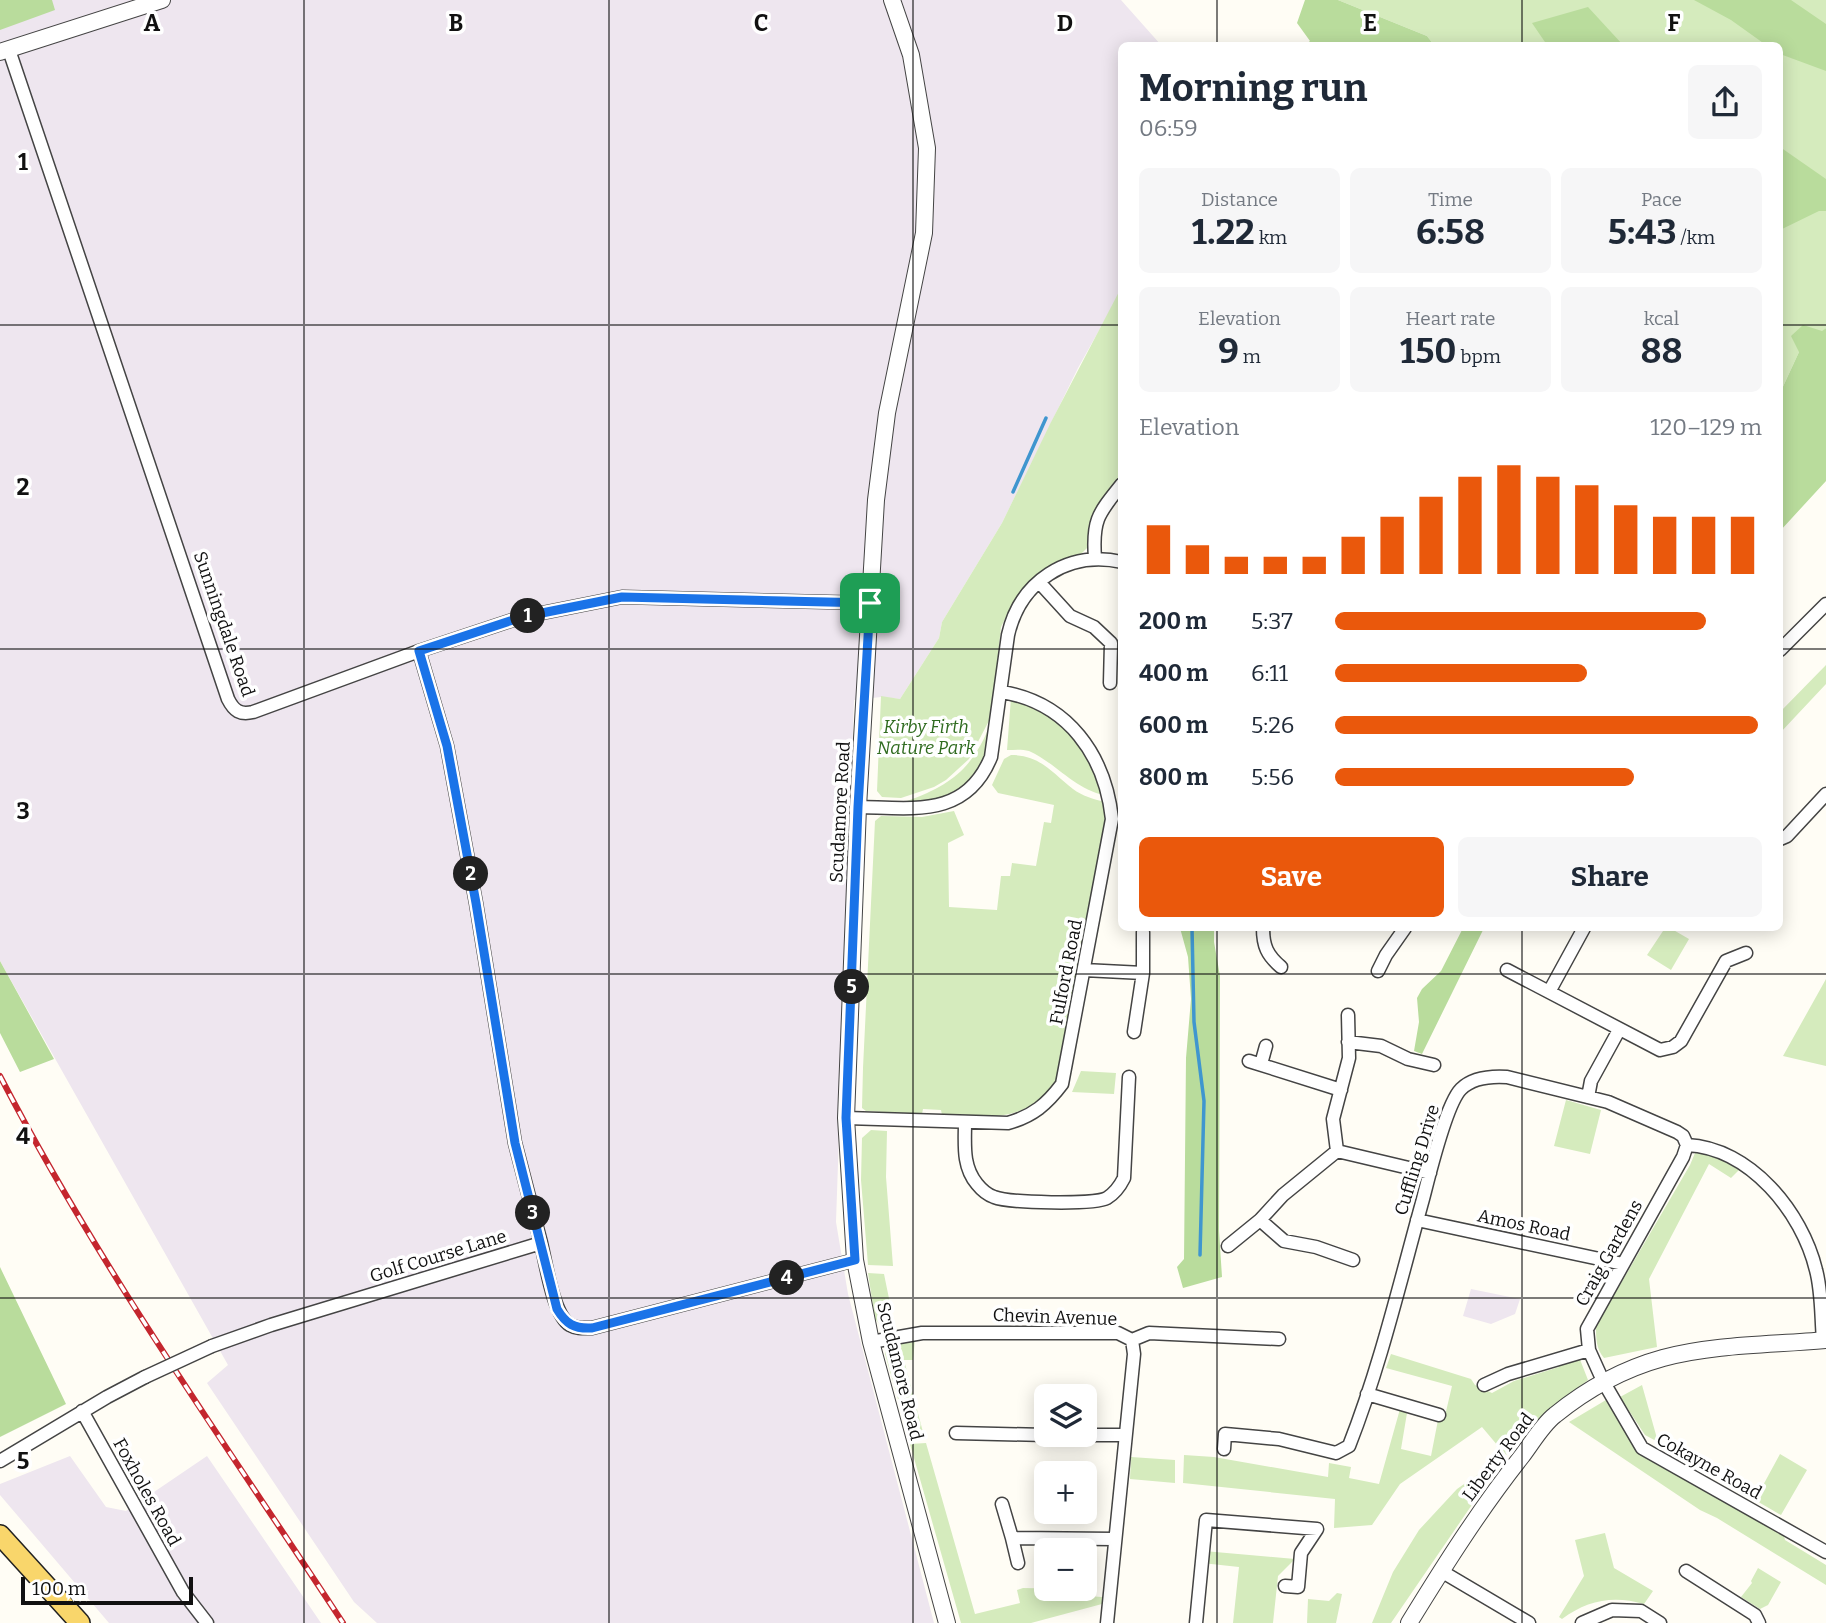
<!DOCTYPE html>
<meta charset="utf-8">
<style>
:root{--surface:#fff;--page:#f6f6f7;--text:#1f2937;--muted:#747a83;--accent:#ea580c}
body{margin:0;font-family:Bitter,serif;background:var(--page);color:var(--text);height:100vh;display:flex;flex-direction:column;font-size:26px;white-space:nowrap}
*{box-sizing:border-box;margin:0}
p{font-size:23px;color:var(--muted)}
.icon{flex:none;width:38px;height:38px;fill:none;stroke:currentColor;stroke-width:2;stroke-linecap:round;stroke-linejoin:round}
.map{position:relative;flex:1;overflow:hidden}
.sheet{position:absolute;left:1118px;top:42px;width:665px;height:889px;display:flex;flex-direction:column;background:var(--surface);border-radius:10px;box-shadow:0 4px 18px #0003}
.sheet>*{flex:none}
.tools{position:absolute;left:1034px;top:1384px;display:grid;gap:14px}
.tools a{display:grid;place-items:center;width:63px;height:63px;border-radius:10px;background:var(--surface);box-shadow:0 4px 18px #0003;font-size:35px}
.scale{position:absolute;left:21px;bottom:18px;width:172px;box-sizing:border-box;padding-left:7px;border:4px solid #111;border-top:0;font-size:19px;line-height:24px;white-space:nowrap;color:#111;-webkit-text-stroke:5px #fff;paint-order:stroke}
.pin{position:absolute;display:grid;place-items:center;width:60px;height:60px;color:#fff;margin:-30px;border-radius:14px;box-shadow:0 4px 10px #0006}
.km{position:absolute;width:35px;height:35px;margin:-18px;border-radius:50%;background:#222;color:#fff;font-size:19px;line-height:35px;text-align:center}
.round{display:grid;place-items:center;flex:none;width:74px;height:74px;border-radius:10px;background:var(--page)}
.headline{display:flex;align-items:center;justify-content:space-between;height:119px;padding:0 21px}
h1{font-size:38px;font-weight:700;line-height:52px}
.metrics{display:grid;grid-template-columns:repeat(3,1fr);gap:10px;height:119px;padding:7px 21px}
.metrics div{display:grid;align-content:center;border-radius:10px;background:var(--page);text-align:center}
.metrics b{font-size:35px;font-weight:700}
.metrics small{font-size:19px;font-weight:400}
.metrics p{font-size:19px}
.chart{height:196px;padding:14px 21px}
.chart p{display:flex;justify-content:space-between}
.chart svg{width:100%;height:126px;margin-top:7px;stroke:var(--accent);stroke-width:6}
.primary-button{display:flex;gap:14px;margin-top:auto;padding:14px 21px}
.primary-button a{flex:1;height:80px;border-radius:10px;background:var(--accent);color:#fff;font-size:28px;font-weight:700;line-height:80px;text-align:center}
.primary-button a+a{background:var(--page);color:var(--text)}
ul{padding:0 21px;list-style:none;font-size:23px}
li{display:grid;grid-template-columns:112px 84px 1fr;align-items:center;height:52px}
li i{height:18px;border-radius:9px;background:var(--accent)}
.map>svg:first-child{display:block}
</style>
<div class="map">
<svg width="1826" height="1623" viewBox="0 0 1826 1623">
<rect width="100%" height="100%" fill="#fffdf5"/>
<path fill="#eee6ef" d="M 0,0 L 1121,0 L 1161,45 L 1122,46 L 1122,289 L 1078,368 L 1002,523 L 942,622 L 939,638 L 900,699 L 881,697 L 854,700 L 836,1222 L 848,1294 L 934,1623 L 377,1623 L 354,1602 L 207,1383 L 228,1365 L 0,961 Z
M 1471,1289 L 1520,1299 L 1515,1314 L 1491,1324 L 1463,1316 Z
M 70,1456 L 106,1507 L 126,1511 L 207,1456 L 321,1623 L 109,1623 L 0,1495 L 0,1484 Z"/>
<path fill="#d5ebbd" d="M 1338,0 L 1826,0 L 1826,328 L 1799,352 L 1780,393 L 1780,46 L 1434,45 L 1427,36 Z
M 1122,286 L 1122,474 L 1092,516 L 1088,547 L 1082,553 L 1043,571 L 1019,595 L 1010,609 L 1001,627 L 992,715 L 969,759 L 946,780 L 934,787 L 901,798 L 882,797 L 877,791 L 881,696 L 900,699 L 939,638 L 942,622 L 1002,523 L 1050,424 Z
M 1826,665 L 1826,684 L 1780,733 L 1780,712 Z
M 1024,696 L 1081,738 L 1110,796 C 1076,792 1058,764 1029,751 C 1022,749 1014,750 1007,750 L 1011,698 Z
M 991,722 C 990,733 990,745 986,755 C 973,789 942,803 907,801 C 952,785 974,767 991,722 Z
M 1011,755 C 1041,755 1052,773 1073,789 C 1082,796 1094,799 1104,802 L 1107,818 L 1061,1076 C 1028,1124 993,1117 942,1115 L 941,1110 L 923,1109 L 922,1114 L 866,1111 L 862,1108 L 863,1068 L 875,821 L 881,816 L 922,817 L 954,811 L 964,835 L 948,843 L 949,907 L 997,910 L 1001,876 L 1010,876 L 1012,863 L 1036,866 L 1044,822 L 1051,823 L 1054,805 L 998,793 L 992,785 L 1004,759 Z
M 1665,928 L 1670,928 L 1689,939 L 1671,970 L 1647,955 Z
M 1826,979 L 1826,1066 L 1783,1056 Z
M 1081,1071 L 1116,1073 L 1114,1094 L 1072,1092 Z
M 1566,1100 L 1601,1110 L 1590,1154 L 1554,1146 Z
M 871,1130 L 887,1131 L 886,1177 L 893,1266 L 868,1265 L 861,1180 L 862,1138 Z
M 1695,1153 L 1712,1154 L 1739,1170 L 1731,1178 L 1709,1164 L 1649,1279 L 1657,1347 L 1604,1358 C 1596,1349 1596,1338 1596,1326 L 1690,1165 Z
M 868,1273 L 884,1274 L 895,1328 L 882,1326 L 875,1319 Z
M 915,1339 L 913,1360 L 904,1360 L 924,1436 L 909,1437 L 885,1354 L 887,1344 Z
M 1391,1354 L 1471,1379 L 1475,1385 L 1492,1393 L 1514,1381 L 1559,1367 L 1559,1362 L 1579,1357 L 1588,1380 L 1521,1437 L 1506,1455 L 1391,1623 L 1372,1623 L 1393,1572 L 1419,1530 L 1457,1489 L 1490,1466 L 1498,1446 L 1482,1427 L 1400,1484 L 1372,1525 L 1334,1528 L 1335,1499 L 1183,1483 L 1184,1455 L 1214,1457 L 1328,1477 L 1329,1463 L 1351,1467 L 1349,1478 L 1379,1484 L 1400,1409 L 1407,1413 L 1401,1449 L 1431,1456 L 1438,1420 L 1444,1420 L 1452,1386 L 1386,1368 Z
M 1642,1385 L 1658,1442 L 1645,1435 L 1620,1397 Z
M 1606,1400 L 1635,1449 L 1784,1536 L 1785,1540 L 1826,1565 L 1826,1585 L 1717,1518 L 1700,1510 L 1569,1422 Z
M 926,1443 L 975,1614 L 1020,1603 L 1017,1590 L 1023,1588 L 1070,1589 L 1072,1595 L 1102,1597 L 1102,1604 L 1031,1623 L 961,1623 L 910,1444 Z
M 1780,1454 L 1807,1470 L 1781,1515 L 1755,1500 Z
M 1131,1457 L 1175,1460 L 1175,1483 L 1130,1479 Z
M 1605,1533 L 1614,1568 L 1653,1591 L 1644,1604 C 1614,1595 1587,1600 1562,1619 L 1559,1617 L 1584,1576 L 1575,1540 Z
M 1204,1551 L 1295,1559 L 1278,1576 L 1273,1623 L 1233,1623 L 1239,1567 L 1202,1563 Z
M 1758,1568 L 1781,1582 L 1768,1605 L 1760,1609 L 1741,1597 L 1752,1583 L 1751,1581 Z
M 1337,1593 L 1342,1594 L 1336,1623 L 1307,1623 L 1308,1599 L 1329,1601 Z"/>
<path fill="#b9dc9c" d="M 0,0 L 52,0 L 55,10 L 0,30 Z
M 1305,0 L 1338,0 L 1427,36 L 1434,45 L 1305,45 L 1310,41 L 1297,23 Z
M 1694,0 L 1791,0 L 1826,24 L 1826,71 L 1780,54 L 1780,46 L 1766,45 L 1731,20 Z
M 1588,7 L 1623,45 L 1547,45 L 1532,23 Z
M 1780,147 L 1826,179 L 1826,211 L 1819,211 L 1780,230 Z
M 1803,325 L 1822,331 L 1826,328 L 1826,481 L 1780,531 L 1780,393 L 1799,352 L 1791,336 Z
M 1180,928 L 1214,928 L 1214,942 L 1220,976 L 1219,1231 L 1222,1277 L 1183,1288 L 1177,1267 L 1184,1259 L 1186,1058 L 1191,999 L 1188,957 Z
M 1463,928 L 1484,928 L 1422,1054 L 1414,1051 L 1419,1022 L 1417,998 L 1422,989 L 1441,971 Z
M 0,961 L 54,1059 L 20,1072 L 0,1033 Z
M 0,1267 L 66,1404 L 0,1437 Z"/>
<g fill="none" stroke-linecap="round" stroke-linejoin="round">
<path stroke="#3f96cf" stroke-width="3.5" d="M 1013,492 L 1046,418
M 1192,928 L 1194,1022 L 1204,1101 L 1200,1255"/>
<defs>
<path id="minor" d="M 9,50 L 228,699 C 234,711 240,715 253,712 L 419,651 L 522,617 L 622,597 L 870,603
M 1095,558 C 1092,519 1099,513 1122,484
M 1039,582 L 1070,616 L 1094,627 L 1111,643 L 1110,683
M 1780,650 L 1826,604
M 419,651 L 447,746 L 476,903 L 515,1143 L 541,1243
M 858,807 C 914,808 966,818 991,757 L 1008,635 C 1020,582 1067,550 1122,562
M 1780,839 L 1787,836 L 1826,794
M 1263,928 C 1263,946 1267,955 1281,967
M 1084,970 L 1143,973
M 1507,970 L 1660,1050 L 1673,1047 L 1681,1041 L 1726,961 L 1746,953
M 1378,971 L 1386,955 L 1405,928
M 1549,992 L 1584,928
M 1134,1032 L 1143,973 L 1143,932
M 1348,1042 L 1381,1046 L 1408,1059 L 1434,1065
M 1249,1061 L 1341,1090
M 1261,1064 L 1266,1046
M 1588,1097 L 1591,1081 L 1619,1030
M 846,1118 L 1008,1123 C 1033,1116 1047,1104 1062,1084 L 1112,819 C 1105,755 1068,703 1002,692
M 965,1122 C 965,1144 962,1166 977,1184 C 981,1189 988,1195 994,1197 C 1009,1203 1094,1205 1107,1198 C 1115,1193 1120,1186 1124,1178 L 1129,1077
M 1687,1145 L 1683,1157 L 1587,1329 L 1589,1350 L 1603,1381 L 1642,1448 L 1826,1552
M 1687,1145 C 1750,1148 1802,1212 1816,1270 C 1822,1292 1821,1317 1823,1340
M 1337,1151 L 1333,1119 L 1349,1058 L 1348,1015
M 1260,1220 L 1284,1241 L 1316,1247 L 1353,1260
M 1417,1220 L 1623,1264
M 1228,1246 L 1260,1220 L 1283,1195 L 1337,1151 L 1430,1173
M 871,1342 L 922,1333 L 1118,1333 L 1132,1340 L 1149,1333 L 1279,1339
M 212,1346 L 271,1325 L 541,1243 C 546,1263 553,1315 570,1325 C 577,1329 584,1328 592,1328 L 855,1260
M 1484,1385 L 1508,1374 L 1589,1350
M 1367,1394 L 1439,1415
M 82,1411 L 183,1592 L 207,1623
M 956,1433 L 1046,1435
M 1084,1435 L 1125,1435
M 1224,1449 L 1225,1434 L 1279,1439 L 1336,1453 L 1349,1446 C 1380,1367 1400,1282 1423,1199 C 1429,1176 1446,1104 1461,1089 C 1473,1077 1491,1076 1507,1077 L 1608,1102 L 1677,1132 L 1683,1136 L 1687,1145
M 0,1461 L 107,1397 L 145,1377
M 1002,1504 L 1012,1538 L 1114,1539
M 1012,1538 L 1018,1563
M 1441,1571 L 1529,1623
M 1686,1571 L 1755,1615 L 1759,1623
M 1107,1623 L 1134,1354 L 1132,1340
M 1196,1623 L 1206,1520 L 1317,1529 L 1301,1553 L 1298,1587 L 1285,1586
M 1582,1623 L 1612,1610 L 1641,1611 L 1660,1623"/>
<path id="tertiary" d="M 892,0 L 911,55 L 927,148 L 924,233 L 887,413 L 876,500 L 858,807 L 846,1118 L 855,1260 L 871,1342 L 947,1623
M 0,52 L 162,0
M 1409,1623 C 1444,1566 1480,1509 1522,1456 C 1532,1443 1542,1425 1555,1415 C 1587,1389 1623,1369 1663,1358 C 1716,1344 1772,1345 1826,1340"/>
<path id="primary" d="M 0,1535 L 80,1623"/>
</defs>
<use href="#minor" stroke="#444" stroke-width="15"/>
<use href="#tertiary" stroke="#444" stroke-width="18"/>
<use href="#primary" stroke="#222" stroke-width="22"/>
<use href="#minor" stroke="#fff" stroke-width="12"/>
<use href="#tertiary" stroke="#fff" stroke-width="16"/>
<use href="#primary" stroke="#f9d66b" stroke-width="19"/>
<defs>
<path id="rail" d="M 0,1076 C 99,1267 225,1443 343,1623"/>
</defs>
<use href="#rail" stroke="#c4262e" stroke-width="6"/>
<use href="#rail" stroke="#fff" stroke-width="3.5" stroke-dasharray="10" stroke-linecap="butt"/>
<defs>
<path id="minor-bridge" d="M 145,1377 L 212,1346"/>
</defs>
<use href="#minor-bridge" stroke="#444" stroke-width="15" stroke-linecap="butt"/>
<use href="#minor-bridge" stroke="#fff" stroke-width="12"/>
</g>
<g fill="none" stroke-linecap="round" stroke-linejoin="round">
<defs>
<path id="route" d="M 622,597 L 870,603 L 858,807 L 846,1118 L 855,1260 L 592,1328 C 574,1329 566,1324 557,1309 L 515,1143 L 476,903 L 447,746 L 419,651 L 522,617 Z"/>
</defs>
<use href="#route" stroke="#fff" stroke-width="14"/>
<use href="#route" stroke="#1a73e8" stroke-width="9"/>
</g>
<path fill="none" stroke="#111" stroke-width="2" stroke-opacity="0.55" d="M 304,0 L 304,1623M 609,0 L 609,1623M 913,0 L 913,1623M 1217,0 L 1217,46M 1522,0 L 1522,46M 0,325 L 1122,325M 1780,325 L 1826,325M 0,649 L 1122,649M 1780,649 L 1826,649M 1217,928 L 1217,1623M 1522,928 L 1522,1623M 0,974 L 1826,974M 0,1298 L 1826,1298"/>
<g text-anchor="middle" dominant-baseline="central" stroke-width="7" stroke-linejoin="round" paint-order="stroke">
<g font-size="18" fill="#111" stroke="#fff">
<text transform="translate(224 624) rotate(71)">Sunningdale Road</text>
<text transform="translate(840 812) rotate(-87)">Scudamore Road</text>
<text transform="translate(1066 972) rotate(-79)">Fulford Road</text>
<text transform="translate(1417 1160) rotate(-73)">Cuffling Drive</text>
<text transform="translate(1524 1225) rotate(12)">Amos Road</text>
<text transform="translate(1609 1253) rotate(-61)">Craig Gardens</text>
<text transform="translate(438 1256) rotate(-17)">Golf Course Lane</text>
<text transform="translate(1055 1317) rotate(2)">Chevin Avenue</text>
<text transform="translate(900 1371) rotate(76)">Scudamore Road</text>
<text transform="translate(1498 1457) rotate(-53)">Liberty Road</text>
<text transform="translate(1709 1466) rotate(29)">Cokayne Road</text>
<text transform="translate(147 1492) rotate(61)">Foxholes Road</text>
</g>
<g font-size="18" font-style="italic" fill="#2f6b1f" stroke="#fff">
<text x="926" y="727">Kirby Firth<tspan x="926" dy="21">Nature Park</tspan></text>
</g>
</g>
<g font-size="23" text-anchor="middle" font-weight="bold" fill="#111" stroke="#fff" stroke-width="7" stroke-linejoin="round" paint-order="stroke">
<text x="152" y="31">A</text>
<text x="456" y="31">B</text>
<text x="761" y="31">C</text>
<text x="1065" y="31">D</text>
<text x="1370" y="31">E</text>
<text x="1674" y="31">F</text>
<text x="23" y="170">1</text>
<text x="23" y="495">2</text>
<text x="23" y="819">3</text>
<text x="23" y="1144">4</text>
<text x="23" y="1469">5</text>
</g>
</svg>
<div class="tools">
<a><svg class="icon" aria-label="layers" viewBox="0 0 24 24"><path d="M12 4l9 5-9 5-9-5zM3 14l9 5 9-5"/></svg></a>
<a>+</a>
<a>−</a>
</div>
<div class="scale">100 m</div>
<div class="pin" style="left:870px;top:603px;background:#1e9e55"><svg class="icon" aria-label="arrive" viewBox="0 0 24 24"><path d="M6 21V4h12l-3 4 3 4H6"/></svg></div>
<b class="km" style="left:528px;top:616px">1</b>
<b class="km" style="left:471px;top:874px">2</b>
<b class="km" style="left:533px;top:1213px">3</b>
<b class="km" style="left:787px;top:1278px">4</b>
<b class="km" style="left:852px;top:987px">5</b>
<section class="sheet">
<div class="headline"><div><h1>Morning run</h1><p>06:59</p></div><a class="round"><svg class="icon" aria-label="share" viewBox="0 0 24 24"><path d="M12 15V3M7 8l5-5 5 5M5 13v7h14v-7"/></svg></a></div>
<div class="metrics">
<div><p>Distance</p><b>1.22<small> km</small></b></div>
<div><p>Time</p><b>6:58</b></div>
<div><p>Pace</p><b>5:43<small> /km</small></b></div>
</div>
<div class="metrics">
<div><p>Elevation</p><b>9<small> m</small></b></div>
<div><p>Heart rate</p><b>150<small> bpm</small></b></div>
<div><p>kcal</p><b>88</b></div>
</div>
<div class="chart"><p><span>Elevation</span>120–129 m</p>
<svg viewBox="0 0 160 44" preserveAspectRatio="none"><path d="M5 44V27M15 44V34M25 44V38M35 44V38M45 44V38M55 44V31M65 44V24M75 44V17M85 44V10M95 44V6M105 44V10M115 44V13M125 44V20M135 44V24M145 44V24M155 44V24"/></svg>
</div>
<ul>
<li><b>200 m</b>5:37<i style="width:87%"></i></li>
<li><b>400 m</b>6:11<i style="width:59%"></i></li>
<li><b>600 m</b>5:26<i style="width:99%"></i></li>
<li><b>800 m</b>5:56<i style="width:70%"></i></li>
</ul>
<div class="primary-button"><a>Save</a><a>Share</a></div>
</section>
</div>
